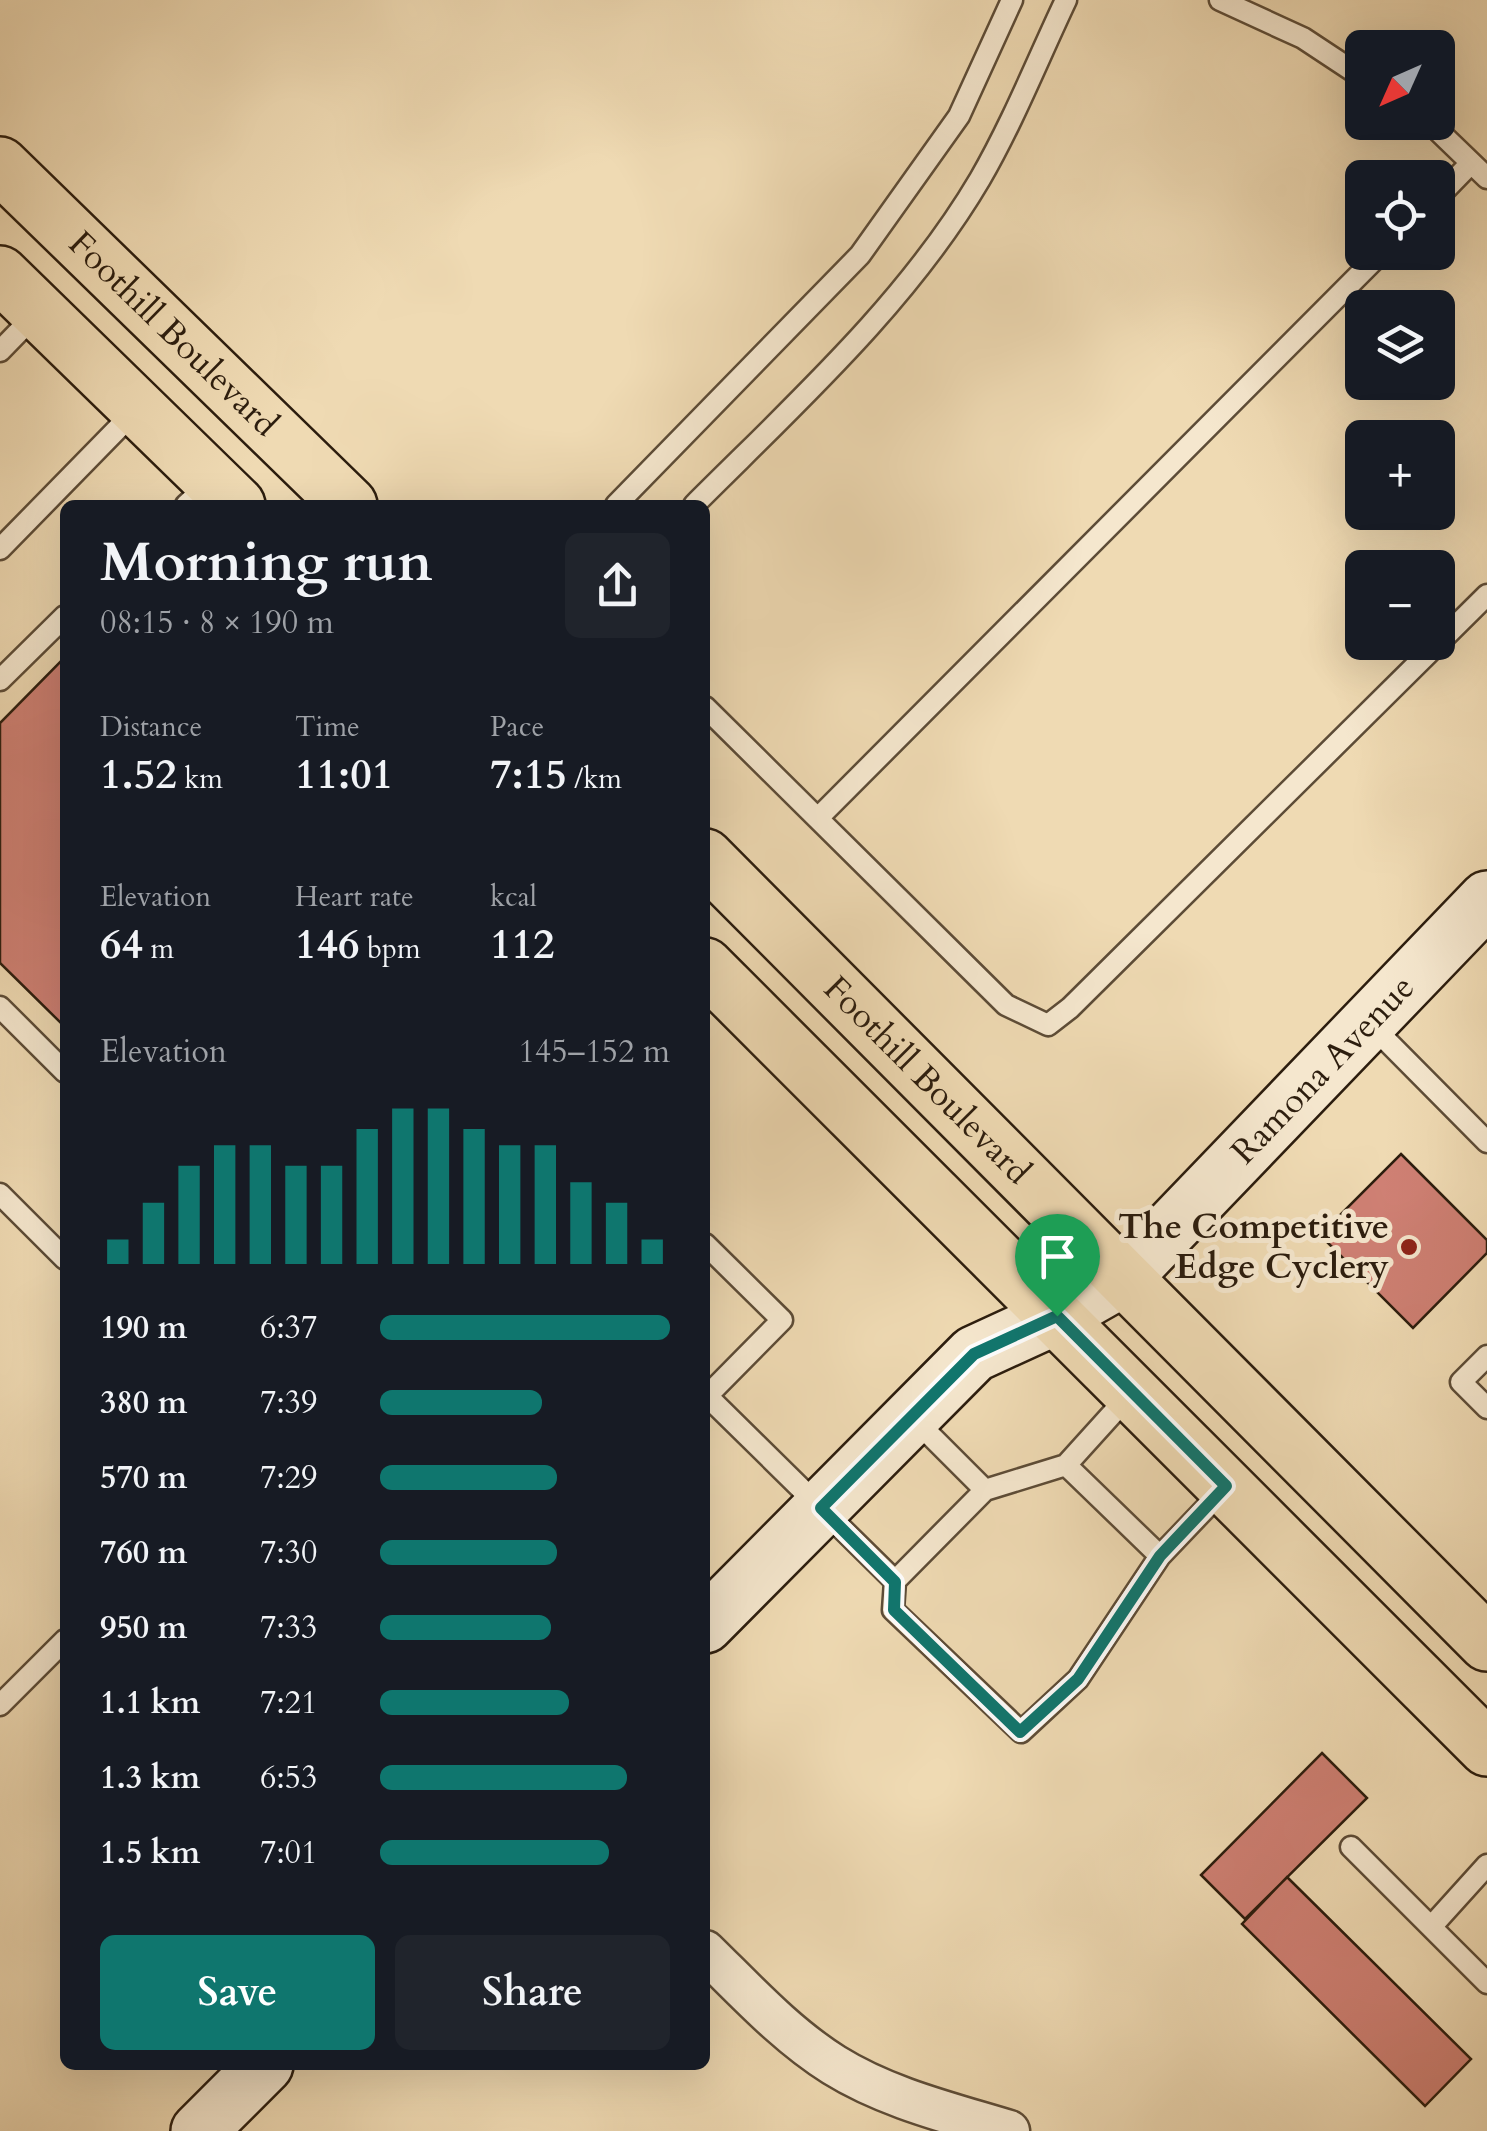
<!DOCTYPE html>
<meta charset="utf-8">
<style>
:root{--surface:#171b24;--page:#20242c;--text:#f1f3f6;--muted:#9ea1a6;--accent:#0f766e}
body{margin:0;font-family:Cardo,serif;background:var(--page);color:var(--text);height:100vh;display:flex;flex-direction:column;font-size:38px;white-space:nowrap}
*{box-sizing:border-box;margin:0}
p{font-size:32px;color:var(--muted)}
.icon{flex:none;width:55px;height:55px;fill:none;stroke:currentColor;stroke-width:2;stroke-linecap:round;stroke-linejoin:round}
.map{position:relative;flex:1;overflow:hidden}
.panel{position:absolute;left:60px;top:500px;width:650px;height:1570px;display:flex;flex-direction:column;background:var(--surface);border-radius:15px;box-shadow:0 10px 40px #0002}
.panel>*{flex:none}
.needle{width:65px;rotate:225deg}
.tools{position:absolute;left:1345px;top:30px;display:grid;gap:20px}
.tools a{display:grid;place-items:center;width:110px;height:110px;border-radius:15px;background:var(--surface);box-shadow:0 10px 40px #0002;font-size:50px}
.pin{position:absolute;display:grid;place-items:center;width:85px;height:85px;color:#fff;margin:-102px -42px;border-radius:50% 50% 50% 0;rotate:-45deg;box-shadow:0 0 10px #0007}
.pin .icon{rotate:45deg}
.round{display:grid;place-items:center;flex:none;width:105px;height:105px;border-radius:15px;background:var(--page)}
.summary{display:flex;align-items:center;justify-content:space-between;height:170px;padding:0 40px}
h1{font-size:55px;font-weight:600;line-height:75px}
.metrics{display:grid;grid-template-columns:repeat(3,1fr);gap:15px;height:170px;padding:10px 40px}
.metrics div{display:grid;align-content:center}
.metrics b{font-size:42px;font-weight:600}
.metrics small{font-size:28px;font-weight:400}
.metrics p{font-size:28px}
.chart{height:280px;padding:20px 40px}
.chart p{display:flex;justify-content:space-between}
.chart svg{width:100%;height:180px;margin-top:10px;stroke:var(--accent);stroke-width:6}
.action{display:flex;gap:20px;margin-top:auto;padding:20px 40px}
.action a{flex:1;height:115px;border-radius:15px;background:var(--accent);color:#fff;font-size:40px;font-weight:600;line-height:115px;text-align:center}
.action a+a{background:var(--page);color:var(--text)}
ul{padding:0 40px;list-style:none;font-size:32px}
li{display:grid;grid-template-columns:160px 120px 1fr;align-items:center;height:75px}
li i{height:25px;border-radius:12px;background:var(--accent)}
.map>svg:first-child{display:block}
</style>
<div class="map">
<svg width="1487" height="2131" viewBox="0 0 1487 2131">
<rect width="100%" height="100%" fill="#efdab3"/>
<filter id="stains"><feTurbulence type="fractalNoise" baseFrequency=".002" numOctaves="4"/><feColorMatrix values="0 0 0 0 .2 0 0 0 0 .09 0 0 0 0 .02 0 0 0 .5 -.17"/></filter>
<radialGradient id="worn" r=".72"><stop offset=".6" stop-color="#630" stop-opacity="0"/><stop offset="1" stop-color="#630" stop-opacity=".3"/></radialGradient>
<path fill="#cf8074" stroke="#2c1d0e" stroke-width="2.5" d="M 65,657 L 65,1027 L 0,963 L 0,723 Z
M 1401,1154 L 1487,1240 L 1487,1253 L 1413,1328 L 1320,1235 Z
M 1322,1753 L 1367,1798 L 1245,1919 L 1201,1875 Z
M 1287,1877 L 1471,2059 L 1425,2106 L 1242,1924 Z"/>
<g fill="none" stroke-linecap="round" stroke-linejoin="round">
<defs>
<path id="lane" d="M 1220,0 L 1303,38 L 1362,77
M 1429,122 L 1487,178
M 1438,197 L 1471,163
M 0,351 L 37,313
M 186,505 L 211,482
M 616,505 L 860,255 L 959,116 L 1012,0
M 694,505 C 795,404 907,303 980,179 C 1013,122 1038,59 1066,0
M 0,549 L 135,411
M 0,680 L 65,616
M 705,707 L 1006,1005 L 1048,1025 L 1070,1008 L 1487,595
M 818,818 L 1382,252
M 0,1007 L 65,1072
M 1370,1024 L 1487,1142
M 0,1194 L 65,1259
M 705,1244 L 782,1320 L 707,1396
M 1487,1356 L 1461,1382 L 1487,1408
M 705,1394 L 895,1581 L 985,1490 L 1066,1465 L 1132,1392
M 912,1417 L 985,1490
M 1066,1465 L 1160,1556 L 1225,1488
M 895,1581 L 893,1610 L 1021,1732 L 1078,1679 L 1160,1556
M 0,1705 L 65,1640
M 1351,1847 L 1431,1927
M 1487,1865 L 1431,1927 L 1487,1983"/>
<path id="street" d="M 705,1951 C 746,1991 786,2035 834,2065 C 887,2098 950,2113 1009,2131"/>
<g id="secondary">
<path id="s1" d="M 705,1625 L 974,1354 L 1057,1316 L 1122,1279 L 1487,899"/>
<path d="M 199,2131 L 265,2065"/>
</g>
<g id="primary">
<path id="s2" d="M 0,165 L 349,505"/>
<path d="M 0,274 L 237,505"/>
<path id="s3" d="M 705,857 L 1487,1643"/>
<path d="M 705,966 L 1487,1748"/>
</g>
</defs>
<use href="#lane" stroke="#5d4c37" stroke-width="25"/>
<use href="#street" stroke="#5d4c37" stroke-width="45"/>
<use href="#secondary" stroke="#2c1d0e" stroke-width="60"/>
<use href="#primary" stroke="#2c1d0e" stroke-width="60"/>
<use href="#lane" stroke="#f5e7ce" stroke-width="20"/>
<use href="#street" stroke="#f5e7ce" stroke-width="40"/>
<use href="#secondary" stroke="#f5e7ce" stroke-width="55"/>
<use href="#primary" stroke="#efdab3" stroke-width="55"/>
</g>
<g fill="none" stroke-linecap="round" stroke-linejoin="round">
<defs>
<path id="route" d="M 1057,1316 L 1226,1486 L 1160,1556 L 1078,1679 L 1020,1732 L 894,1610 L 895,1582 L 821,1508 L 974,1354 Z"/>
</defs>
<use href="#route" stroke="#fff" stroke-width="20"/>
<use href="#route" stroke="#0f766e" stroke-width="12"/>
</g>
<circle fill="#8f2418" stroke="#f5e7ce" stroke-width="4" cx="1409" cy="1247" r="10"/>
<g text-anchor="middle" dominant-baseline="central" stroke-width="10" stroke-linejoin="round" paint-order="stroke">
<g font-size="35" fill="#2c1d0e" stroke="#f5e7ce">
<text stroke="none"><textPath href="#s2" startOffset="242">Foothill Boulevard</textPath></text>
<text stroke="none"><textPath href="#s1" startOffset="838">Ramona Avenue</textPath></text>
<text stroke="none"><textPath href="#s3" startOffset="315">Foothill Boulevard</textPath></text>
</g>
<g font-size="35" font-weight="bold" fill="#2c1d0e" stroke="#f5e7ce" text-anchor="end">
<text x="1389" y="1227">The Competitive<tspan x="1389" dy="40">Edge Cyclery</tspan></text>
</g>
</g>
<rect width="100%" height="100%" filter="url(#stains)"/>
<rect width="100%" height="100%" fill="url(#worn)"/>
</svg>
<div class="tools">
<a><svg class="needle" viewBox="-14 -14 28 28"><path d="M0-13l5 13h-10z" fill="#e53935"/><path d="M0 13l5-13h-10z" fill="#9ea1a6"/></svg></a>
<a><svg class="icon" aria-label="locate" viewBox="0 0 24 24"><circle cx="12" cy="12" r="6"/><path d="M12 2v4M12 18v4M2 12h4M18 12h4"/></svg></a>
<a><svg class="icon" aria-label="layers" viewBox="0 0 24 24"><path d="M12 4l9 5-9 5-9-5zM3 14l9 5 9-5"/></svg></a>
<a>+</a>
<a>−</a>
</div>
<div class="pin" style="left:1057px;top:1316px;background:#1e9e55"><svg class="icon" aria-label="arrive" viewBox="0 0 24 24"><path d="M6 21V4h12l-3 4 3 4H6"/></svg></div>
<section class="panel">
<div class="summary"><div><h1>Morning run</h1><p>08:15 · 8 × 190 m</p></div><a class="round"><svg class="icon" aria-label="share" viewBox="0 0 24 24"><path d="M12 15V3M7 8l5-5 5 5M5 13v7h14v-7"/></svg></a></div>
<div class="metrics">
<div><p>Distance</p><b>1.52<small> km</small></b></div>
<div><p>Time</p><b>11:01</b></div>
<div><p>Pace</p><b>7:15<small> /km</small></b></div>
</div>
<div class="metrics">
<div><p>Elevation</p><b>64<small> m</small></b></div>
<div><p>Heart rate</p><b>146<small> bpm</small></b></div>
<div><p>kcal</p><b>112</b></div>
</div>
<div class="chart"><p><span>Elevation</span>145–152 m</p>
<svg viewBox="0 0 160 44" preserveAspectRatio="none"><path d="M5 44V38M15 44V29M25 44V20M35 44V15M45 44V15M55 44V20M65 44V20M75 44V11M85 44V6M95 44V6M105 44V11M115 44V15M125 44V15M135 44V24M145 44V29M155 44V38"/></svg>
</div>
<ul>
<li><b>190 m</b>6:37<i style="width:100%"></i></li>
<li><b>380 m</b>7:39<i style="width:56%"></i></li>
<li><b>570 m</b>7:29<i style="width:61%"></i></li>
<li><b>760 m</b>7:30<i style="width:61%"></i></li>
<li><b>950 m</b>7:33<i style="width:59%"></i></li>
<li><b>1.1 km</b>7:21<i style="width:65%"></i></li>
<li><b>1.3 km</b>6:53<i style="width:85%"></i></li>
<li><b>1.5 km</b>7:01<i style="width:79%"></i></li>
</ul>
<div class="action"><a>Save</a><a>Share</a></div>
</section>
</div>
